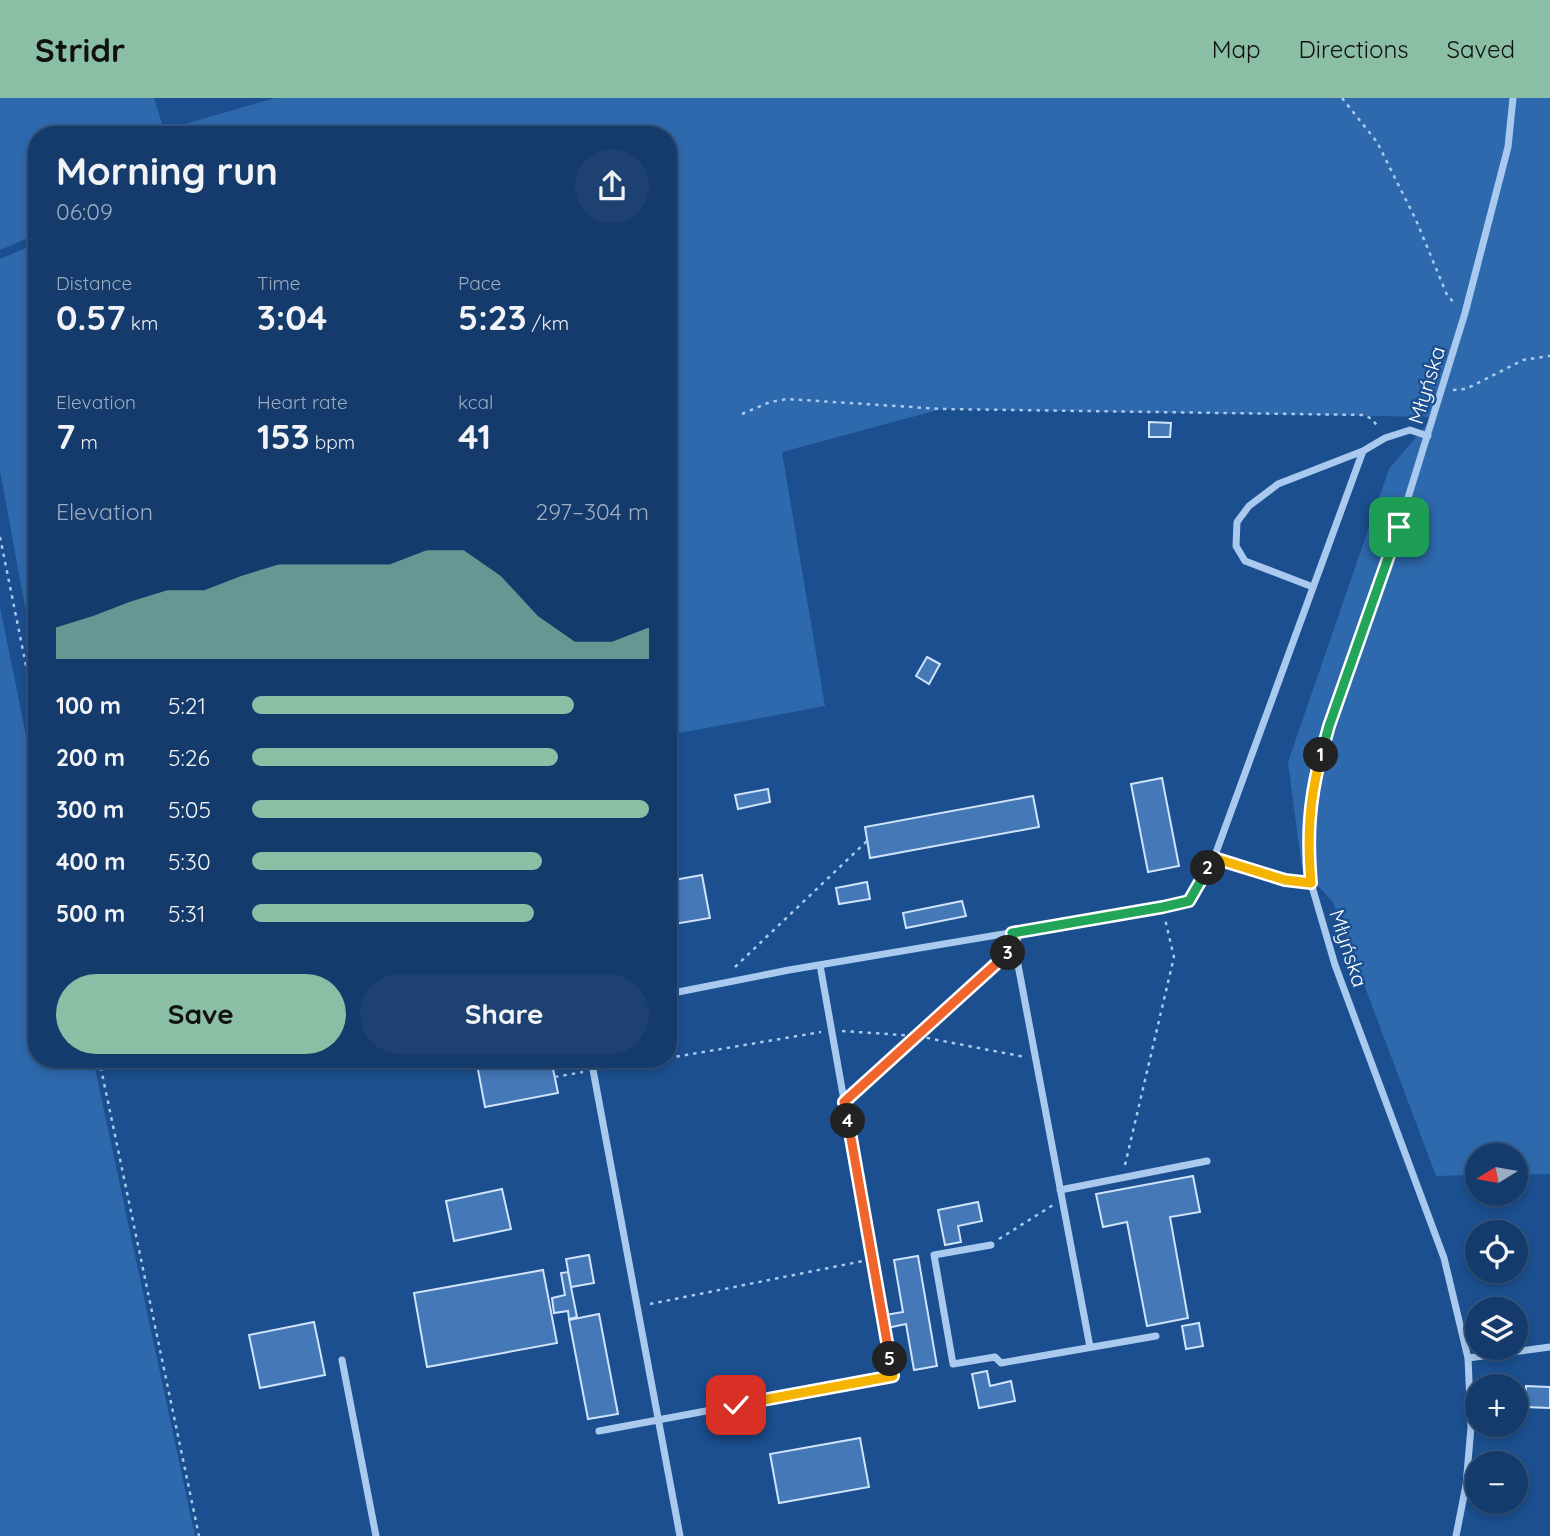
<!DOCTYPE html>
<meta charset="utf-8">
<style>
:root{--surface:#143b6b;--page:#1d4271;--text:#f1f3f6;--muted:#9dadc1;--line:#33557e;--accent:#8abfa5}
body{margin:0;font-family:Quicksand,sans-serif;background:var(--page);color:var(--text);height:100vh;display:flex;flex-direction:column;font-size:26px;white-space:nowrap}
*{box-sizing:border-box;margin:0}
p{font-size:23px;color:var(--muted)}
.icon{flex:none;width:38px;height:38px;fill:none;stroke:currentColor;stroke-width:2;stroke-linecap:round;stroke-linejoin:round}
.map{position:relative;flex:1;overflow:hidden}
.panel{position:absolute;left:28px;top:28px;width:649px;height:942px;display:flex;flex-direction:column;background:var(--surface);border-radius:28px;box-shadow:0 4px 10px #0003,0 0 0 2px var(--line)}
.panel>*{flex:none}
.needle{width:46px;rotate:259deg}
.controls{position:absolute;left:1465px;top:1045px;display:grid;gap:14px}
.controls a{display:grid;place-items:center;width:63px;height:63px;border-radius:50%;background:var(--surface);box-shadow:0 4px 10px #0003,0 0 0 2px var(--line);font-size:35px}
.pin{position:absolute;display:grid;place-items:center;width:60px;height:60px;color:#fff;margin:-30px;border-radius:14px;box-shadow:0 4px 10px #0006}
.km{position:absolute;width:35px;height:35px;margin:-18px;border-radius:50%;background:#222;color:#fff;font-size:19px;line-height:35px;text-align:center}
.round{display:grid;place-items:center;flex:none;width:74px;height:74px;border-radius:37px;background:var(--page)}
.headline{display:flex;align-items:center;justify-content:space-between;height:119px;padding:0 28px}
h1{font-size:38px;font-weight:700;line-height:52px}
.figures{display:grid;grid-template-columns:repeat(3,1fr);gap:10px;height:119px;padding:7px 28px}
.figures div{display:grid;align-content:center}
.figures b{font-size:35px;font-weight:700}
.figures small{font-size:19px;font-weight:400}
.figures p{font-size:19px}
.chart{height:196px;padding:14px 28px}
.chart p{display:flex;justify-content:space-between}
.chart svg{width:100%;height:126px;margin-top:7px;fill:var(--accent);opacity:.7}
.action{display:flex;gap:14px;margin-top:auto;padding:14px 28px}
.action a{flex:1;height:80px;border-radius:42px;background:var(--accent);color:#111;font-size:28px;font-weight:700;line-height:80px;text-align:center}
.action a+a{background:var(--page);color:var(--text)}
ul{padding:0 28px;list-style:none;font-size:23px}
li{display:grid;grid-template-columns:112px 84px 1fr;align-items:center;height:52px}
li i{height:18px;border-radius:9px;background:var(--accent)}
header{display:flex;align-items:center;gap:42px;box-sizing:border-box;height:98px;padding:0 35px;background:var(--accent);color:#111}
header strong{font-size:33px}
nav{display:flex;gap:38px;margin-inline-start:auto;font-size:24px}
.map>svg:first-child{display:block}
</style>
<header>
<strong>Stridr</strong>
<nav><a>Map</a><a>Directions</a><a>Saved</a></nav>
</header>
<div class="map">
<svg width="1550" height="1438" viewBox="0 0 1550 1438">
<rect width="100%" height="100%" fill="#1b4f8f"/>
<path fill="#2e69ad" d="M 0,0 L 154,0 L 164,32 L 275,0 L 1550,0 L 1550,1076 L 1516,1077 L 1516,1057 L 1477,1057 L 1477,1077 L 1436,1078 L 1333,804 L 1302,771 L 1288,664 L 1389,371 L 1433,319 L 942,311 L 782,354 L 825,608 L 669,637 L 668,37 L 37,37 L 37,136 L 0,152 Z
M 37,145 L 37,573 L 0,373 L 0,161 Z
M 0,509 L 37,692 L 37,961 L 93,961 L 195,1438 L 0,1438 Z"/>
<path fill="#4478b7" stroke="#cfe3fa" stroke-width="2" d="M 1149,324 L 1171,325 L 1170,339 L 1149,339 Z
M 927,559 L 940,566 L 929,586 L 916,578 Z
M 1162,680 L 1179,768 L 1148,774 L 1131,686 Z
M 768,691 L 770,704 L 738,711 L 735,697 Z
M 1033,698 L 1039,729 L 870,760 L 865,729 Z
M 702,777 L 710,820 L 668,827 L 668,783 Z
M 867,784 L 870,801 L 839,806 L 836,790 Z
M 962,803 L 966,818 L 906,830 L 903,815 Z
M 476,961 L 551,961 L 558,995 L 485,1009 Z
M 1193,1078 L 1200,1114 L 1170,1119 L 1188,1220 L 1147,1228 L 1127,1124 L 1103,1129 L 1096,1096 Z
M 502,1091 L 511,1131 L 454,1143 L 446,1103 Z
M 978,1104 L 982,1123 L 958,1128 L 961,1144 L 945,1147 L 938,1112 Z
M 589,1157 L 594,1185 L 571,1189 L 566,1161 Z
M 918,1158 L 937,1268 L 914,1272 L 906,1226 L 887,1230 L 885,1217 L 903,1214 L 894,1162 Z
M 543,1172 L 557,1245 L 427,1269 L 414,1195 Z
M 568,1174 L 577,1219 L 569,1221 L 568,1213 L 554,1215 L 552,1200 L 565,1197 L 561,1175 Z
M 599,1216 L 618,1316 L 588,1321 L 569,1222 Z
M 314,1224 L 325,1277 L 260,1290 L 249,1237 Z
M 1199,1225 L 1203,1248 L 1186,1251 L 1182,1228 Z
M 987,1273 L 990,1288 L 1011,1283 L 1015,1303 L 979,1310 L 972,1276 Z
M 1526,1288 L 1550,1289 L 1550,1310 L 1525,1309 Z
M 860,1340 L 869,1389 L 779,1405 L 770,1356 Z"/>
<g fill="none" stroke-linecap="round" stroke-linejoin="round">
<path stroke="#a9c9ee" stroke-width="2.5" stroke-dasharray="3.5 5" stroke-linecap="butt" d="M 1342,0 L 1377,44 L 1416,122 L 1447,197 L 1455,206
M 1453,292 L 1466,291 L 1523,262 L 1550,258
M 742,316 L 770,304 L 787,301 L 942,311 L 1364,317 L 1372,321 L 1378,329
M 0,439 L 37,622
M 1226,763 L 1285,782 L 1301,784
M 735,869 L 867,743
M 842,933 L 917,938 L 1025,959
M 668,960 L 821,934
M 99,961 L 199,1438
M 603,971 L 662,961
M 555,979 L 583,974
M 855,995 L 1005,858
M 1125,1067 L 1174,859 L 1165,821
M 999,1141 L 1053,1107
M 650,1206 L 863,1163"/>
<path stroke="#a9c9ee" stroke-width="7" d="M 1313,489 L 1245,463 L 1236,448 L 1237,424 L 1249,408 L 1278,386 L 1363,353
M 1012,835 L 1090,1249
M 668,896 L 789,872 L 1163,809 L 1189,802 L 1214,760 L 1363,353 L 1385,340 L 1410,332 L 1428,338
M 591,961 L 680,1438
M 1060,1092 L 1207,1063
M 991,1147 L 934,1157 L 953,1266 L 995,1259 L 1001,1265 L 1156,1238
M 1468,1260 L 1550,1249
M 342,1262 L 376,1438
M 599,1333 L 893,1278 L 820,867
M 1456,1438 L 1466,1387 L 1471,1329 L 1468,1260 L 1444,1160 L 1335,867 L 1311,785 L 1307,743 L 1313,690 L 1329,628 L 1399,429 L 1465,215 L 1508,49 L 1513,0"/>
</g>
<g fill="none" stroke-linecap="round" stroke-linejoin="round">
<defs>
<path id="split-1" d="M 1321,657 L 1329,628 L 1399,429"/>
<path id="split-2" d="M 1208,770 L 1214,760 L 1285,782 L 1311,785 C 1307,738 1309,703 1321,657"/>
<path id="split-3" d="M 1008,855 L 1015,849 L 1012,835 L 1163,809 L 1189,803 L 1208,770"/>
<path id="split-4" d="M 848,1023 L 844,1004 L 1008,855"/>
<path id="split-5" d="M 848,1023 L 890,1261"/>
<path id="split-6" d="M 736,1307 L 893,1278 L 890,1261"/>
</defs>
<use href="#split-1" stroke="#fff" stroke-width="14"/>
<use href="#split-2" stroke="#fff" stroke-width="14"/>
<use href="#split-3" stroke="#fff" stroke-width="14"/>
<use href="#split-4" stroke="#fff" stroke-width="14"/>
<use href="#split-5" stroke="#fff" stroke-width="14"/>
<use href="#split-6" stroke="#fff" stroke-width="14"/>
<use href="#split-1" stroke="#22a559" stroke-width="9"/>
<use href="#split-2" stroke="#f5b400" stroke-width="9"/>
<use href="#split-3" stroke="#22a559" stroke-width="9"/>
<use href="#split-4" stroke="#f0652b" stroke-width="9"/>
<use href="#split-5" stroke="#f0652b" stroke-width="9"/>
<use href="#split-6" stroke="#f5b400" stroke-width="9"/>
</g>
<g text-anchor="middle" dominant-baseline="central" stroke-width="5" stroke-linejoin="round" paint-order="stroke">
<g font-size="21" fill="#fff" stroke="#1b4f8f">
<text transform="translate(1426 287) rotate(-73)">Młyńska</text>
<text transform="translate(1349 850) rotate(72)">Młyńska</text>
</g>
</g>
</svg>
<div class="controls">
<a><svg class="needle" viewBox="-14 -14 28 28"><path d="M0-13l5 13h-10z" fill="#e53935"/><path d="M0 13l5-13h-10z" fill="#9dadc1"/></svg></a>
<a><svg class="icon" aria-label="locate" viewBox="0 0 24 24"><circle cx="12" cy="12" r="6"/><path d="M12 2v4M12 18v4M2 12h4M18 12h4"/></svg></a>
<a><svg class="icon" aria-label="layers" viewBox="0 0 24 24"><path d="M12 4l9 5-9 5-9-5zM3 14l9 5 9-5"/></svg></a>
<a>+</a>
<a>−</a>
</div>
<div class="pin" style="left:1399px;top:429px;background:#1e9e55"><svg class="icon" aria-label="arrive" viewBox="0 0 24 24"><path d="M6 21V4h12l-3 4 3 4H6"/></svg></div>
<div class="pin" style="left:736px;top:1307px;background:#d93025"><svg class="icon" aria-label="check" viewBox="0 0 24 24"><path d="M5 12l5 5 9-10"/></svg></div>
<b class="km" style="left:1321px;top:657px">1</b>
<b class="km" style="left:1208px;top:770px">2</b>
<b class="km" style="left:1008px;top:855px">3</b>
<b class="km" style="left:848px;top:1023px">4</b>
<b class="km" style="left:890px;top:1261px">5</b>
<section class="panel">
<div class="headline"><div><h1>Morning run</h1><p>06:09</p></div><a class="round"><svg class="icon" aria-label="share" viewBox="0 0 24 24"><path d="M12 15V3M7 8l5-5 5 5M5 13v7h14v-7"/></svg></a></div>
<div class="figures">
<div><p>Distance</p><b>0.57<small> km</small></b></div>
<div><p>Time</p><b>3:04</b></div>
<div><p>Pace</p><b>5:23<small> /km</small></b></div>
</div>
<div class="figures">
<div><p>Elevation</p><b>7<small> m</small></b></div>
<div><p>Heart rate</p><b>153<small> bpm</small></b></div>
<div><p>kcal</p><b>41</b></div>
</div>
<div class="chart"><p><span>Elevation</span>297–304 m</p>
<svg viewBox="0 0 160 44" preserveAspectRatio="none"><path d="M0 44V33L10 29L20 24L30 20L40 20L50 15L60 11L70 11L80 11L90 11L100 6L110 6L120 15L130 29L140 38L150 38L160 33V44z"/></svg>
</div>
<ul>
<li><b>100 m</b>5:21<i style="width:81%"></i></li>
<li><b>200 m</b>5:26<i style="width:77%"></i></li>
<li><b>300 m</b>5:05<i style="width:100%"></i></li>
<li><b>400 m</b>5:30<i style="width:73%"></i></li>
<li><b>500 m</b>5:31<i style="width:71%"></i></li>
</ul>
<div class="action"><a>Save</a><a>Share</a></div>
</section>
</div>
